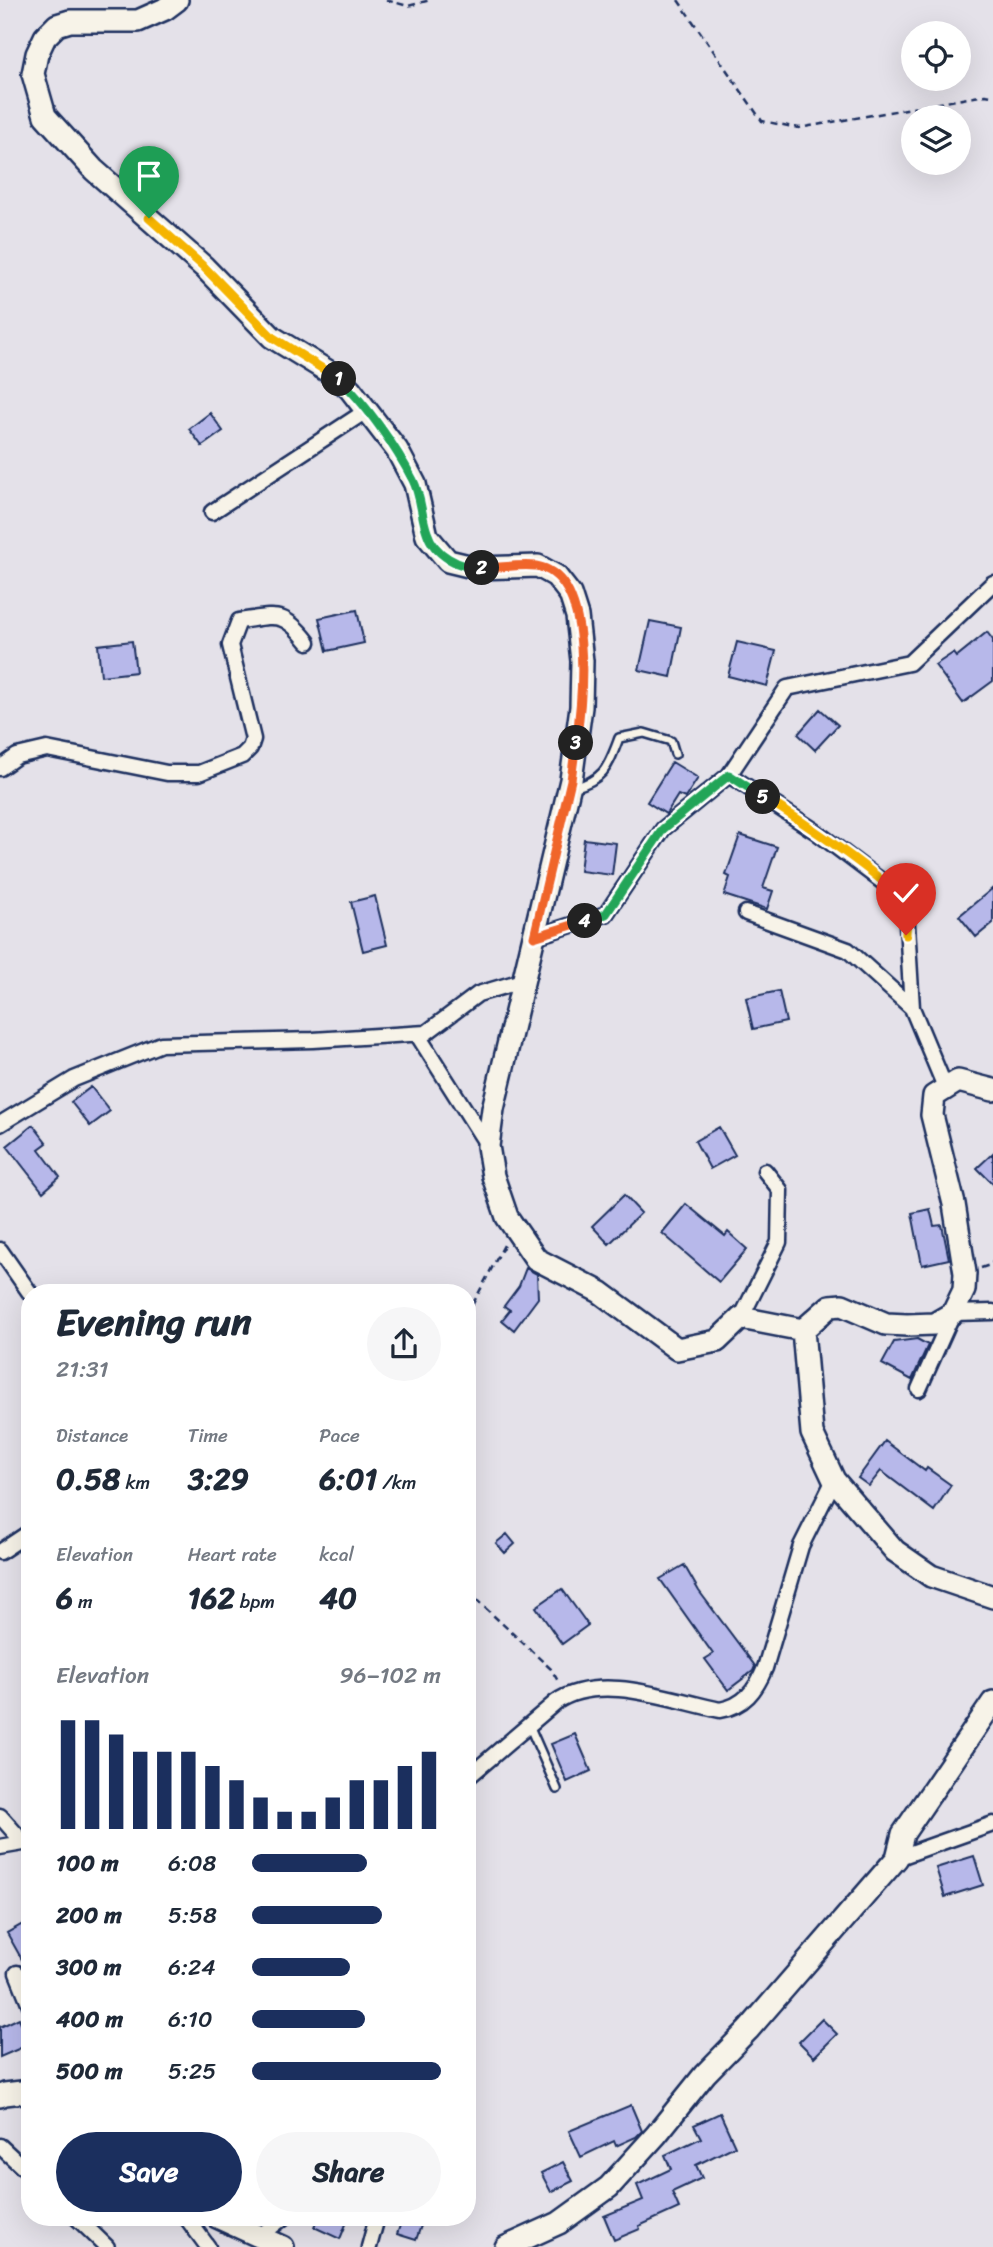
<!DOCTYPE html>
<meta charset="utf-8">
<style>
:root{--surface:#fff;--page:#f6f6f7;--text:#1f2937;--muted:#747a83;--accent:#1b2f5e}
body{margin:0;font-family:Sriracha,sans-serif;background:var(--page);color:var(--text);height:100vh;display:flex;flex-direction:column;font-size:26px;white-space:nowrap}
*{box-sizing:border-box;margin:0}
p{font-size:23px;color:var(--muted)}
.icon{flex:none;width:38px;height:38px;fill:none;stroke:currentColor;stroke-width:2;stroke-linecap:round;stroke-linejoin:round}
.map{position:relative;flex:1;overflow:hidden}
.panel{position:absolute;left:21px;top:1284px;width:455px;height:942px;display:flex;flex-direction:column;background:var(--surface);border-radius:28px;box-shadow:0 7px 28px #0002}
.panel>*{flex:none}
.controls{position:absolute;left:901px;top:21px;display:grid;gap:14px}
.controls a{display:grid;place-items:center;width:70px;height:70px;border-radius:50%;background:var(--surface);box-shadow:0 7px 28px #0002;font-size:35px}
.pin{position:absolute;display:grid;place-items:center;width:60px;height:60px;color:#fff;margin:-72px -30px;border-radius:50% 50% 50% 0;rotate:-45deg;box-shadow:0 0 7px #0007}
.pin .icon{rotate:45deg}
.km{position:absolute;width:35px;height:35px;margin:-18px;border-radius:50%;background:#222;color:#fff;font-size:19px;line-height:35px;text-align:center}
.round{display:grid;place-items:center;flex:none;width:74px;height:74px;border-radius:37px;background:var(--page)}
.overview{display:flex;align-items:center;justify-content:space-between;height:119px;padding:0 35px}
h1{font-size:38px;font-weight:700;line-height:52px}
.figures{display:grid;grid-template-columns:repeat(3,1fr);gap:10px;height:119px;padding:7px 35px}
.figures div{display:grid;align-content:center}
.figures b{font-size:30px;font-weight:700}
.figures small{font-size:19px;font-weight:400}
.figures p{font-size:19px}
.chart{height:196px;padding:14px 35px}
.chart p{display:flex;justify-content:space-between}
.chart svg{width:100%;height:126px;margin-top:7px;stroke:var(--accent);stroke-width:6}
.action{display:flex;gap:14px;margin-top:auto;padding:14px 35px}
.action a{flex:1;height:80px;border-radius:42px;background:var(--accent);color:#fff;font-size:28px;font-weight:700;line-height:80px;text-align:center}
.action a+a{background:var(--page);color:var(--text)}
ul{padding:0 35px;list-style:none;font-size:23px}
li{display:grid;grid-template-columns:112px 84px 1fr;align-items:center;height:52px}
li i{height:18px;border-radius:9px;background:var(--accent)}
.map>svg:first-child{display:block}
</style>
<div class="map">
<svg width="993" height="2247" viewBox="0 0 993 2247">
<rect width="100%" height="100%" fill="#e4e1e9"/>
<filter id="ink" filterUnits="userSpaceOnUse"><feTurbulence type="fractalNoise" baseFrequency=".0143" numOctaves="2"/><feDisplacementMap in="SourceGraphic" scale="14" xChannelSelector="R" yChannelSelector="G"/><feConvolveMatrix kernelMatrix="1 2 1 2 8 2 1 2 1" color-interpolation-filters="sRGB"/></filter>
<g filter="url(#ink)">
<path fill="#b7b8ea" stroke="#1b2f5e" stroke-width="2" d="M 210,413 L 223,431 L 202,446 L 189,429 Z
M 357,610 L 364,643 L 327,651 L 319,618 Z
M 650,621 L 681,627 L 671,677 L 639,670 Z
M 987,632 L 993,640 L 993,681 L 963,703 L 935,665 L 953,653 L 956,657 Z
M 132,641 L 136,672 L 101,676 L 98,645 Z
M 737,642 L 776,651 L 767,686 L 728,676 Z
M 820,709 L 838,725 L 815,750 L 798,734 Z
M 672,762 L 698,778 L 685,798 L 678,795 L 666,814 L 647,802 Z
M 740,835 L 777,847 L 763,888 L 773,891 L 767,909 L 724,895 L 730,877 L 726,875 Z
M 584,839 L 616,843 L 612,875 L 580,871 Z
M 993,888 L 993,923 L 976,937 L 959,916 Z
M 375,896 L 387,945 L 363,951 L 351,902 Z
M 779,991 L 786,1022 L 753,1029 L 746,998 Z
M 91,1087 L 110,1111 L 90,1126 L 71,1102 Z
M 33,1125 L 47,1143 L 39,1149 L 60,1177 L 43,1192 L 7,1146 Z
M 719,1127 L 735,1155 L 710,1169 L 695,1141 Z
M 993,1153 L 993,1184 L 977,1168 Z
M 624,1195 L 641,1213 L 609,1244 L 592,1226 Z
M 686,1204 L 725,1236 L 728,1232 L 747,1249 L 719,1282 L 662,1233 Z
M 930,1209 L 934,1226 L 942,1225 L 949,1259 L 922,1265 L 912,1213 Z
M 526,1268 L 537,1274 L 538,1298 L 514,1330 L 502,1320 L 510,1310 L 504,1306 L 519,1286 Z
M 917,1339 L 928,1345 L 912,1380 L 882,1364 L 894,1342 Z
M 885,1441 L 925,1471 L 927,1468 L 951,1485 L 934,1511 L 881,1471 L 869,1486 L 858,1478 Z
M 507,1534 L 515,1544 L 505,1553 L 496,1543 Z
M 684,1565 L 699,1591 L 755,1666 L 753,1671 L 728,1690 L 705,1659 L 713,1654 L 660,1579 Z
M 562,1589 L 588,1625 L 562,1644 L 536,1607 Z
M 575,1734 L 591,1771 L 567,1782 L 551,1744 Z
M 974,1856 L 983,1885 L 945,1897 L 936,1868 Z
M 30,1920 L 30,1974 L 7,1933 Z
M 19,2018 L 30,2044 L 0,2057 L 0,2027 Z
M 822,2019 L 837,2034 L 814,2057 L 799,2042 Z
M 631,2105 L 642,2131 L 636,2137 L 616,2146 L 614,2141 L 581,2157 L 569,2131 Z
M 720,2113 L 735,2146 L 696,2165 L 702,2178 L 672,2192 L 679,2208 L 639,2226 L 640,2229 L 614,2240 L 604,2216 L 643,2200 L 637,2185 L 671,2169 L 665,2155 L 701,2138 L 694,2125 Z
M 563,2162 L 573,2181 L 551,2192 L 541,2173 Z
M 318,2217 L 349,2217 L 340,2239 L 314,2227 Z
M 403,2217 L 424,2217 L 416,2240 L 397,2234 Z"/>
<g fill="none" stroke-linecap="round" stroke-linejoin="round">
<defs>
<path id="lane" d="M 573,788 C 605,779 608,767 619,738 L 644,733 L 671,741 L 675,754
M 529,1725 L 557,1789"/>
<path id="street" d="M 212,512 L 366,411
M 0,768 L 17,756 L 47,749 L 167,773 L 199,773 L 242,756 L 250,748 L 253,739 L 230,645 L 239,621 C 276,616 283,610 308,642
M 729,775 L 787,688 L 909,663 L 993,583
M 746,913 L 848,950 L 912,1008
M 534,937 L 606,914 L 663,829 L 729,775 L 815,831 L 896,892 L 906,908 L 912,1008 L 945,1087
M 417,1034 L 488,1146
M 0,1124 L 74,1079 L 161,1044 L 313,1040 L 426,1033 L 478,994 L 525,980
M 0,1250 L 30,1293
M 741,1318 L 779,1242 L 780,1190 L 765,1171
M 919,1389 L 953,1313 L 993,1312
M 0,1552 L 30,1532
M 467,1778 L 556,1702 C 600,1672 671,1700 720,1710 C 744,1706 756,1690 765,1668 L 801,1546 L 834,1480
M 0,1816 L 23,1842
M 0,1847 L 29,1842
M 897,1858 L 993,1824
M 17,1973 L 30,2005
M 0,2146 L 30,2174
M 76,2217 L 107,2247
M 186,2217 L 208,2247
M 260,2236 L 284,2217
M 369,2247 L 375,2225 L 372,2217"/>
<path id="secondary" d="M 177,0 L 165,9 L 138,21 L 70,21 L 57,25 L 45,37 L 37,54 L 33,74 L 45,116 L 94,170 L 204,267 L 272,337 L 334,375 L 350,389 L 397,450 L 415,484 L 427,536 L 448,561 L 477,568 L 538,566 L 556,576 L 570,594 L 577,616 L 582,661 L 581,707 L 571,780 L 493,1109 L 488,1146 L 493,1176 L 507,1217 L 536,1259 L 600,1292 L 677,1349 L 717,1341 L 741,1318 L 803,1330
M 803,1330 L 830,1306 L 842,1305 L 886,1324 L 907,1325 L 934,1324 L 953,1313 L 964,1290 L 965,1273 L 954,1204 L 932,1115 L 934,1096 L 958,1081 L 993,1090
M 803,1330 L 812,1433 L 834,1480 L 895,1551 L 931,1576 L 993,1597
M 0,2096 L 5,2094 L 30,2091
M 217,2217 L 283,2247
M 506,2247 L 559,2223 L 609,2187 L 656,2135 L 705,2074 L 748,2030 L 897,1858 L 903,1834 L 993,1702"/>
</defs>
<use href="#lane" stroke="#1b2f5e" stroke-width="12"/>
<use href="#street" stroke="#1b2f5e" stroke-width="19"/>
<use href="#secondary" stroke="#1b2f5e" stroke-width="26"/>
<path stroke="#1b2f5e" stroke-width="2.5" stroke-dasharray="7 5" stroke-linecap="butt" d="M 386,0 L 408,6 L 430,0
M 678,0 L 762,121 L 799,128 L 985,95 L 993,96
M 981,1268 L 990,1265 L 993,1262
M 467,1315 L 504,1245
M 467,1591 L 551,1669 L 559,1683"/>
<use href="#lane" stroke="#f7f3e8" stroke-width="7"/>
<use href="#street" stroke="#f7f3e8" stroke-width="14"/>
<use href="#secondary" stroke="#f7f3e8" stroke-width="21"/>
</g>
</g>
<g fill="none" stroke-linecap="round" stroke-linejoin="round" filter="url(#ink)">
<defs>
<path id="split-1" d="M 149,218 L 204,267 L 272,337 L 339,379"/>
<path id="split-2" d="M 339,379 C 365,402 397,449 413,480 C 421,496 421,515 427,532 C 434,555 459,568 482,568"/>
<path id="split-3" d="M 482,568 C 499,568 519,564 536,566 C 596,576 582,702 576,743"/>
<path id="split-4" d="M 576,743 L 571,780 L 534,937 L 585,921"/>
<path id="split-5" d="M 585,921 L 606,914 L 663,829 L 729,775 L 763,797"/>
<path id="split-6" d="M 763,797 C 789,813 898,884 906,907 C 908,915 906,927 906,935"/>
</defs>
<use href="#split-1" stroke="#fff" stroke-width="14"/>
<use href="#split-2" stroke="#fff" stroke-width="14"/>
<use href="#split-3" stroke="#fff" stroke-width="14"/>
<use href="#split-4" stroke="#fff" stroke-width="14"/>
<use href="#split-5" stroke="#fff" stroke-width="14"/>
<use href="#split-6" stroke="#fff" stroke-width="14"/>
<use href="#split-1" stroke="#f5b400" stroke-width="9"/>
<use href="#split-2" stroke="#22a559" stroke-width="9"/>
<use href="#split-3" stroke="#f0652b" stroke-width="9"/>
<use href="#split-4" stroke="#f0652b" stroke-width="9"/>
<use href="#split-5" stroke="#22a559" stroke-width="9"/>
<use href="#split-6" stroke="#f5b400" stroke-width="9"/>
</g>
</svg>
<div class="controls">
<a><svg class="icon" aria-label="locate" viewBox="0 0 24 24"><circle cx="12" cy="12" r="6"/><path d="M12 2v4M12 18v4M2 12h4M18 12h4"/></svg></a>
<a><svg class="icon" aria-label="layers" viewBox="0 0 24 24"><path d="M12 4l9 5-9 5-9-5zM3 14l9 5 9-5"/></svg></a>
</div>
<div class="pin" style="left:149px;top:218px;background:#1e9e55"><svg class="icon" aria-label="arrive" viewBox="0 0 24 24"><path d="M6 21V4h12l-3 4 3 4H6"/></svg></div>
<div class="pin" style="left:906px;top:935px;background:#d93025"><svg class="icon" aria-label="check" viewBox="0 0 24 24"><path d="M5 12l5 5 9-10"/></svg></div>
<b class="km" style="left:339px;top:379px">1</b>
<b class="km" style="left:482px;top:568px">2</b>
<b class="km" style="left:576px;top:743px">3</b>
<b class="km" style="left:585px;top:921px">4</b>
<b class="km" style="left:763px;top:797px">5</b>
<section class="panel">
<div class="overview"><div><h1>Evening run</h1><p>21:31</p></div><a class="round"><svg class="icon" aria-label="share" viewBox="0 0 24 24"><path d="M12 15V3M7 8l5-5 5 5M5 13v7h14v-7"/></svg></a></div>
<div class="figures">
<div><p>Distance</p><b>0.58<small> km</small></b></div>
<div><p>Time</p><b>3:29</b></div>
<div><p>Pace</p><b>6:01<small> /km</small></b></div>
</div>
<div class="figures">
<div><p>Elevation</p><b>6<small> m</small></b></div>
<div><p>Heart rate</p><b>162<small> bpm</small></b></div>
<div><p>kcal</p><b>40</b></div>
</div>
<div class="chart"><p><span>Elevation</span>96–102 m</p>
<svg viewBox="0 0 160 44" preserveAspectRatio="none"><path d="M5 44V6M15 44V6M25 44V11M35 44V17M45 44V17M55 44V17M65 44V22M75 44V27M85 44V33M95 44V38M105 44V38M115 44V33M125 44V27M135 44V27M145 44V22M155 44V17"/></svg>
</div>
<ul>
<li><b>100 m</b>6:08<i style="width:61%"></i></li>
<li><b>200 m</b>5:58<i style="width:69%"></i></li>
<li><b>300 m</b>6:24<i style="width:52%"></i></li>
<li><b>400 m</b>6:10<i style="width:60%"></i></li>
<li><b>500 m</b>5:25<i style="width:100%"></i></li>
</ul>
<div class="action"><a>Save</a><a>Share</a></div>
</section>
</div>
